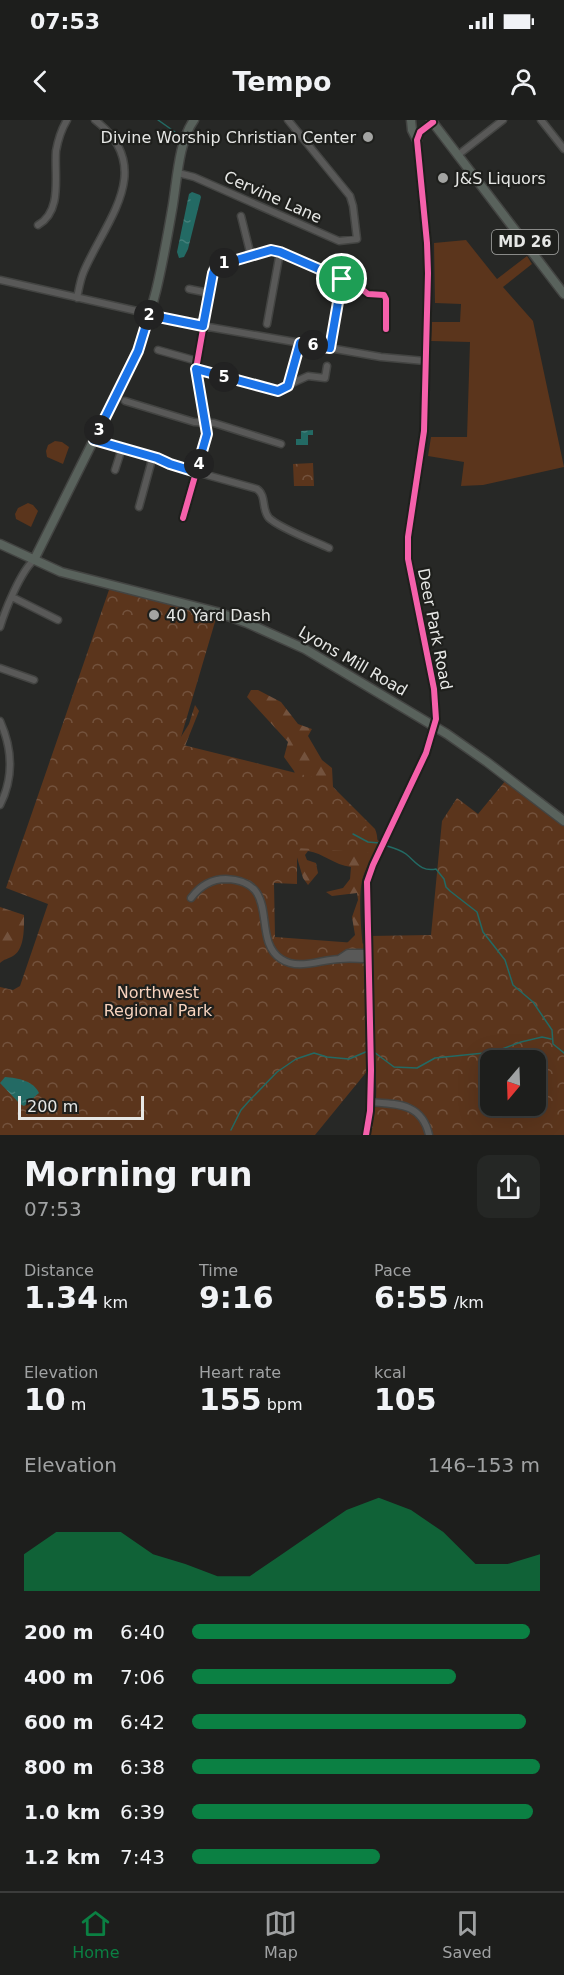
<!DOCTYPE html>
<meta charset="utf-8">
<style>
:root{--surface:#1d1e1c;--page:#252725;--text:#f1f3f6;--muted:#a0a2a3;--line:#3b3c3b;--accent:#0b8043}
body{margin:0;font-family:"DejaVu Sans",sans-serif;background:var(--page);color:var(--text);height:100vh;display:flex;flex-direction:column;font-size:22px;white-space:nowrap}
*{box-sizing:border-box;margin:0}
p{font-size:20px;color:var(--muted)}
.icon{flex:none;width:33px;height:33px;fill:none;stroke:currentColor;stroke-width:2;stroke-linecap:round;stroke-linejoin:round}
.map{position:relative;height:1015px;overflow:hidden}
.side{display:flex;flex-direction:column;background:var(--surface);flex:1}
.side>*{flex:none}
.needle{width:39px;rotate:199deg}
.tools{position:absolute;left:480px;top:930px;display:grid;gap:12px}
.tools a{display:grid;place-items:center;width:66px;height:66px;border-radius:12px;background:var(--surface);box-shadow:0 6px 24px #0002,0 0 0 2px var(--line);font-size:30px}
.scale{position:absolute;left:18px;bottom:15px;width:126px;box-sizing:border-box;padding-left:6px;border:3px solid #e6e7e5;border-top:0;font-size:16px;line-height:21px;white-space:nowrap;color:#e6e7e5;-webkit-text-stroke:4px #1e1f1c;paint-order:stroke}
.pin{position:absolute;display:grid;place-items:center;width:51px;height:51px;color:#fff;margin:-26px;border:3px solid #fff;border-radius:50%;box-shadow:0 2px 6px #0007}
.km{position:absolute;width:30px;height:30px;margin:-15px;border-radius:50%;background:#222;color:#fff;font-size:16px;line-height:30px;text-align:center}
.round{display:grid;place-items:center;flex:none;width:63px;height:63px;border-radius:12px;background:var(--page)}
.overview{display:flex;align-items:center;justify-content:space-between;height:102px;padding:0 24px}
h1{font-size:33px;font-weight:800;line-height:45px}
.metrics{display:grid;grid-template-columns:repeat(3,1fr);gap:9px;height:102px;padding:6px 24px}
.metrics div{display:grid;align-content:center}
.metrics b{font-size:30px;font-weight:800}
.metrics small{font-size:16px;font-weight:400}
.metrics p{font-size:16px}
.chart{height:168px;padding:12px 24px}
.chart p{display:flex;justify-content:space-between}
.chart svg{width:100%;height:108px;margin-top:6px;fill:var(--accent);opacity:.7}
ul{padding:0 24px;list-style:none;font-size:20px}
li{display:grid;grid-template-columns:96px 72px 1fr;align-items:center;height:45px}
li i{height:15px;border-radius:8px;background:var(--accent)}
.status{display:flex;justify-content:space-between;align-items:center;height:42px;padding:0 30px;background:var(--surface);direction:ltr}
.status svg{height:16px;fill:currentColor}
header{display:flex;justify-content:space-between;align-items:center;height:78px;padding:0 24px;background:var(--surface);font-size:27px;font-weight:800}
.dock{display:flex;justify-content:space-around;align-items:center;height:84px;border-top:2px solid var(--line);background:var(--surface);font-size:16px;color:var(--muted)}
.dock a{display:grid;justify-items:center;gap:3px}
.dock .selected{color:var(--accent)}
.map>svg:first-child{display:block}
</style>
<div class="status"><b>07:53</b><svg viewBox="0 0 49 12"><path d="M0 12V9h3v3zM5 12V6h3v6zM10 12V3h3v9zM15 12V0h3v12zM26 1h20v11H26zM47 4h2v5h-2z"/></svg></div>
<header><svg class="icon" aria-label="back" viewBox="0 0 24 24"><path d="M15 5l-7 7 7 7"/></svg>Tempo<svg class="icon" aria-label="person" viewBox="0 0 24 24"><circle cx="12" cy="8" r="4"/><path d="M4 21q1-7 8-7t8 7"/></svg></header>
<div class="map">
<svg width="564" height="1015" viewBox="0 0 564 1015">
<defs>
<pattern id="forest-firs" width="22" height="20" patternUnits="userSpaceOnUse" patternTransform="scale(1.5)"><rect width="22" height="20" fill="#5b351c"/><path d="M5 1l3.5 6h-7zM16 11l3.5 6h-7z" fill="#73523d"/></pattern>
<pattern id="park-crowns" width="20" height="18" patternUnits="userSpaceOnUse" patternTransform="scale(1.5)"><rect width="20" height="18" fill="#5b351c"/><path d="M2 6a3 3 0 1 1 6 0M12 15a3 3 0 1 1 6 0" fill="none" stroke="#73523d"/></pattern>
<pattern id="water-ripples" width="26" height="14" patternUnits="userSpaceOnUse" patternTransform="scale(1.5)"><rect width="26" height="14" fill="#236a64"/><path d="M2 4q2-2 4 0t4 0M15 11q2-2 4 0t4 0" fill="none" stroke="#437f7a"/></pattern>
</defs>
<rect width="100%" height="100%" fill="#272826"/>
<path fill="#5b351c" d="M 466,120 L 497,159 L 527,136 L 532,144 L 503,167 L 533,201 L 564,347 L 483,365 L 461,366 L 464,342 L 428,336 L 431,317 L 467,317 L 470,222 L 431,221 L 432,202 L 460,202 L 461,184 L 435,183 L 434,123 Z
M 55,321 L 62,322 L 69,327 L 63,344 L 47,337 L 46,331 L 48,325 Z
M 28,383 L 33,385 L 38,391 L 31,407 L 16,399 L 15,394 L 18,388 Z"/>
<path fill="url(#forest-firs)" d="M 251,570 L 258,570 L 281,582 L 298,604 L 312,609 L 308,616 L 322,640 L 332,648 L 333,667 L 375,709 C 383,727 368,741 363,757 C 358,772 361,811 363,827 L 346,824 L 355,815 L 352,797 L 358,780 L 357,773 L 332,776 L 326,772 L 343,768 L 350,759 L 351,747 C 334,745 323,733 308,731 L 305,735 L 307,740 L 316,743 L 318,753 L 308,765 L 303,758 L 296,734 L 174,628 L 189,604 L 195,585 L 199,591 L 185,626 L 297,659 L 294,651 L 284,637 L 288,622 L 247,577 Z
M 0,787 L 24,795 C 24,807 25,829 13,836 C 8,839 4,839 0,843 Z"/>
<path fill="url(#park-crowns)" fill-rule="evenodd" d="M 313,343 L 314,366 L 294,366 L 293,344 Z
M 110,467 L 217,495 L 179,624 L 328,661 L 381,724 L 376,733 L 297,728 L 297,764 L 274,763 L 275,817 L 369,824 L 369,816 L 431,815 L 442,701 L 457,678 L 478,694 L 506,660 L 564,704 L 564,1015 L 369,1015 C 376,995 379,965 373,944 L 315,1015 L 0,1015 L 0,867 L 13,870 L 20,866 L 48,784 L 6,768 ZM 490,940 L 536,940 L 536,986 L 490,986 Z"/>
<path fill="url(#water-ripples)" d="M 192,72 L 200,75 L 201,77 L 188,129 L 184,137 L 179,138 L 177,132 L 189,74 Z
M 313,310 L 313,315 L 308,315 L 308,325 L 296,325 L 296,319 L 301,319 L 301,311 Z
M 5,957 C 18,958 34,961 39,973 L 24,986 L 20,984 L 0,963 Z"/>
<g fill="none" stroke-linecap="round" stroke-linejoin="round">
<path stroke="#236a64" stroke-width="1.5" d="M 158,0 L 175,12
M 353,714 L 368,722 L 379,723
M 387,726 C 394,728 401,730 406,734 C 416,742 421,752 436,749 L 444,759 L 446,767 L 450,771 L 477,792 L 483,812 L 505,840 L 513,865 L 533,882 L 552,910 L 553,924 L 564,933
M 374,932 L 394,947 L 417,948 L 435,938 L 494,932 L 521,922 L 542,917 L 551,919
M 231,1010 L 241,990 L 249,981 L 277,952 L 296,939 L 314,933 L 327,937 L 349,939 L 368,931"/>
<defs>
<path id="minor" d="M 541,0 L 564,29
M 458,35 L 503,0
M 178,53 L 194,57 L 339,121 L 357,119 L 353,86 L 350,76 L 288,0
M 241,96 L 251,136
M 38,105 C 63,91 54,55 56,31 C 58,20 61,10 67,0
M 0,160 L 203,206 L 381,237 L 425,241
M 189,169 L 209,173
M 77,178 C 79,169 80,160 84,151 C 106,100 157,48 95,0
M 267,204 L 280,132
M 330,228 L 342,159
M 158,230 L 197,241
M 196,249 L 275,271 L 308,256 L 325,258 L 327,246
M 288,266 L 299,223
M 125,281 L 194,302 L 214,303 L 281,324
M 94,320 L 157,338 L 178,347 L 257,369 C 267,376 261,389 269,398 C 279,408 314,421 329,428
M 115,350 L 122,328
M 139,387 L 153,336
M 183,398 L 207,314 L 196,249 L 213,152 L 216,146 L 271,130 L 280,132 L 358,166 L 368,174 L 384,175 L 386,179 L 386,209
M 12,477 L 58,500
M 0,507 C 5,490 21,451 34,440
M 0,548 L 34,560
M 0,601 C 13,630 14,657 0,685
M 191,778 C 200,766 211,759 226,759 C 283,761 250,819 281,839 C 299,851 321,839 340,839 C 349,838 358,839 368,839
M 339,839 L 348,833 L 367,833
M 370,982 C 397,984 422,983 429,1015
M 366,1015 L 370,991 L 371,950 L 367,762 L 373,745 L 426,633 L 436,599 L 434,569 L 408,439 L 408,417 L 424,311 L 428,153 L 427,123 L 417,20 L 420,12 L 433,2"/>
<path id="major" d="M 411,0 L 412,10 L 417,20
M 431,0 L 564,174
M 0,424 L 61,452 L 217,492 L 247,503 L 305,529 L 447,614 L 487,642 L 564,701
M 34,440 L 130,247 C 153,199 163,142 172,90 C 177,63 178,22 194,0"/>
</defs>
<use href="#minor" stroke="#434442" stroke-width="9"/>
<use href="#major" stroke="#434442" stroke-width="11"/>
<use href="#minor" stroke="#595958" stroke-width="6"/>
<use href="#major" stroke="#59625c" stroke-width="8"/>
<defs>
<path id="cycleway" d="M 183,398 L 207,314 L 196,249 L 213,152 L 216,146 L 271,130 L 280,132 L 358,166 L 368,174 L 384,175 L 386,179 L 386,209
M 366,1015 L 370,991 L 371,950 L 367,762 L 373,745 L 426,633 L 436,599 L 434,569 L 408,439 L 408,417 L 424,311 L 428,153 L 427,123 L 417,20 L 420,12 L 433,2"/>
</defs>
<use href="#cycleway" stroke="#1e1f1c" stroke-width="10"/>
<use href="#cycleway" stroke="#f560ab" stroke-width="6"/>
</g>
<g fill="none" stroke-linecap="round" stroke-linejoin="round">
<defs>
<path id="route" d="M 271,130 L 280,132 L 342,159 L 330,228 L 300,223 L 288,266 L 278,271 L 196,249 L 207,314 L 196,352 L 170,344 L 157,338 L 94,320 L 138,231 L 149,195 L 203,206 L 213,153 L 216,146 Z"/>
</defs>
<use href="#route" stroke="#fff" stroke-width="12"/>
<use href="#route" stroke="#1a73e8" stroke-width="8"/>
</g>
<g fill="#a3a4a2" stroke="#1e1f1c" stroke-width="2">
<circle cx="368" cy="17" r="6"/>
<circle cx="443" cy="58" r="6"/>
<circle cx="154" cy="495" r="6"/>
</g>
<g text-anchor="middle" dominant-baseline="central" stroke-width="4.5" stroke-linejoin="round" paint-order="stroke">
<rect fill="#1e1f1c" stroke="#aaaba9" stroke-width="1.5" x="492" y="110" width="66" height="24" rx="4.5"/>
<g font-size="15" font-weight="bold" fill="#e6e7e5">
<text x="525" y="122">MD 26</text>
</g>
<g font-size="16" fill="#e6e7e5" stroke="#1e1f1c" text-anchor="start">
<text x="356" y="17" text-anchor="end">Divine Worship Christian Center</text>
<text x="455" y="58">J&amp;S Liquors</text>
<text x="166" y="495">40 Yard Dash</text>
</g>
<g font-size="16" fill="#e6e7e5" stroke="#1e1f1c">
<text transform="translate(273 77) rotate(24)">Cervine Lane</text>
<text transform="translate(435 509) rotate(79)">Deer Park Road</text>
<text transform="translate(353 541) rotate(30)">Lyons Mill Road</text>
</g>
<g font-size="16" fill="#f7d3be" stroke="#1e1f1c">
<text x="158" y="872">Northwest<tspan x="158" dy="18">Regional Park</tspan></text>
</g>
</g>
</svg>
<div class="tools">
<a><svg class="needle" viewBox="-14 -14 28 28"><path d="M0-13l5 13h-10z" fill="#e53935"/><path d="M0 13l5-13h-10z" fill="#a0a2a3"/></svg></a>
</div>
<div class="scale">200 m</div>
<div class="pin" style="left:342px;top:159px;background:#1e9e55"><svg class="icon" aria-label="arrive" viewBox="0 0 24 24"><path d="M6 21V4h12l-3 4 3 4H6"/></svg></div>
<b class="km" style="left:224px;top:143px">1</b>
<b class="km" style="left:149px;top:195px">2</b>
<b class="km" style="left:99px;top:310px">3</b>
<b class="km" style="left:199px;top:344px">4</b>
<b class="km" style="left:224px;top:257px">5</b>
<b class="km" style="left:313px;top:225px">6</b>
</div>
<section class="side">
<div class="overview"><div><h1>Morning run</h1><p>07:53</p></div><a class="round"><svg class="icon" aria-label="share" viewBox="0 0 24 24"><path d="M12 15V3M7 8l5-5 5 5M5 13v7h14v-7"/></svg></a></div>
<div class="metrics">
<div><p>Distance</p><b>1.34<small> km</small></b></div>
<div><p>Time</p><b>9:16</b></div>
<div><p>Pace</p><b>6:55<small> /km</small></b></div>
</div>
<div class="metrics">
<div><p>Elevation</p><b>10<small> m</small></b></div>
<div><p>Heart rate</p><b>155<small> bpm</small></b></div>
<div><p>kcal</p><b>105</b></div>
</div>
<div class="chart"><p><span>Elevation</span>146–153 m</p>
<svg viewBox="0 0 160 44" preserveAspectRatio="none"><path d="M0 44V29L10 20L20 20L30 20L40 29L50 33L60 38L70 38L80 29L90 20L100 11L110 6L120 11L130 20L140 33L150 33L160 29V44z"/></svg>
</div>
<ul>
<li><b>200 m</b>6:40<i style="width:97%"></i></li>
<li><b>400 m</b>7:06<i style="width:76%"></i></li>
<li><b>600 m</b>6:42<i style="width:96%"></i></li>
<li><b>800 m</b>6:38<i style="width:100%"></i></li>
<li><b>1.0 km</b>6:39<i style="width:98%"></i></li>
<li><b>1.2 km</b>7:43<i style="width:54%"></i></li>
</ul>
</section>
<nav class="dock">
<a class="selected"><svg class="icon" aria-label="home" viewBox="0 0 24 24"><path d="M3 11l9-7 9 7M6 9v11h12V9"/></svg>Home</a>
<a><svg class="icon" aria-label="map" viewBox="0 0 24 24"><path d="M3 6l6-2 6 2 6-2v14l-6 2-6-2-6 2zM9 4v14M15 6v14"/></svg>Map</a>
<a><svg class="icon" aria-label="saved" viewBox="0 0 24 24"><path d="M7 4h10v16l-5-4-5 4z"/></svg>Saved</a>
</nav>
